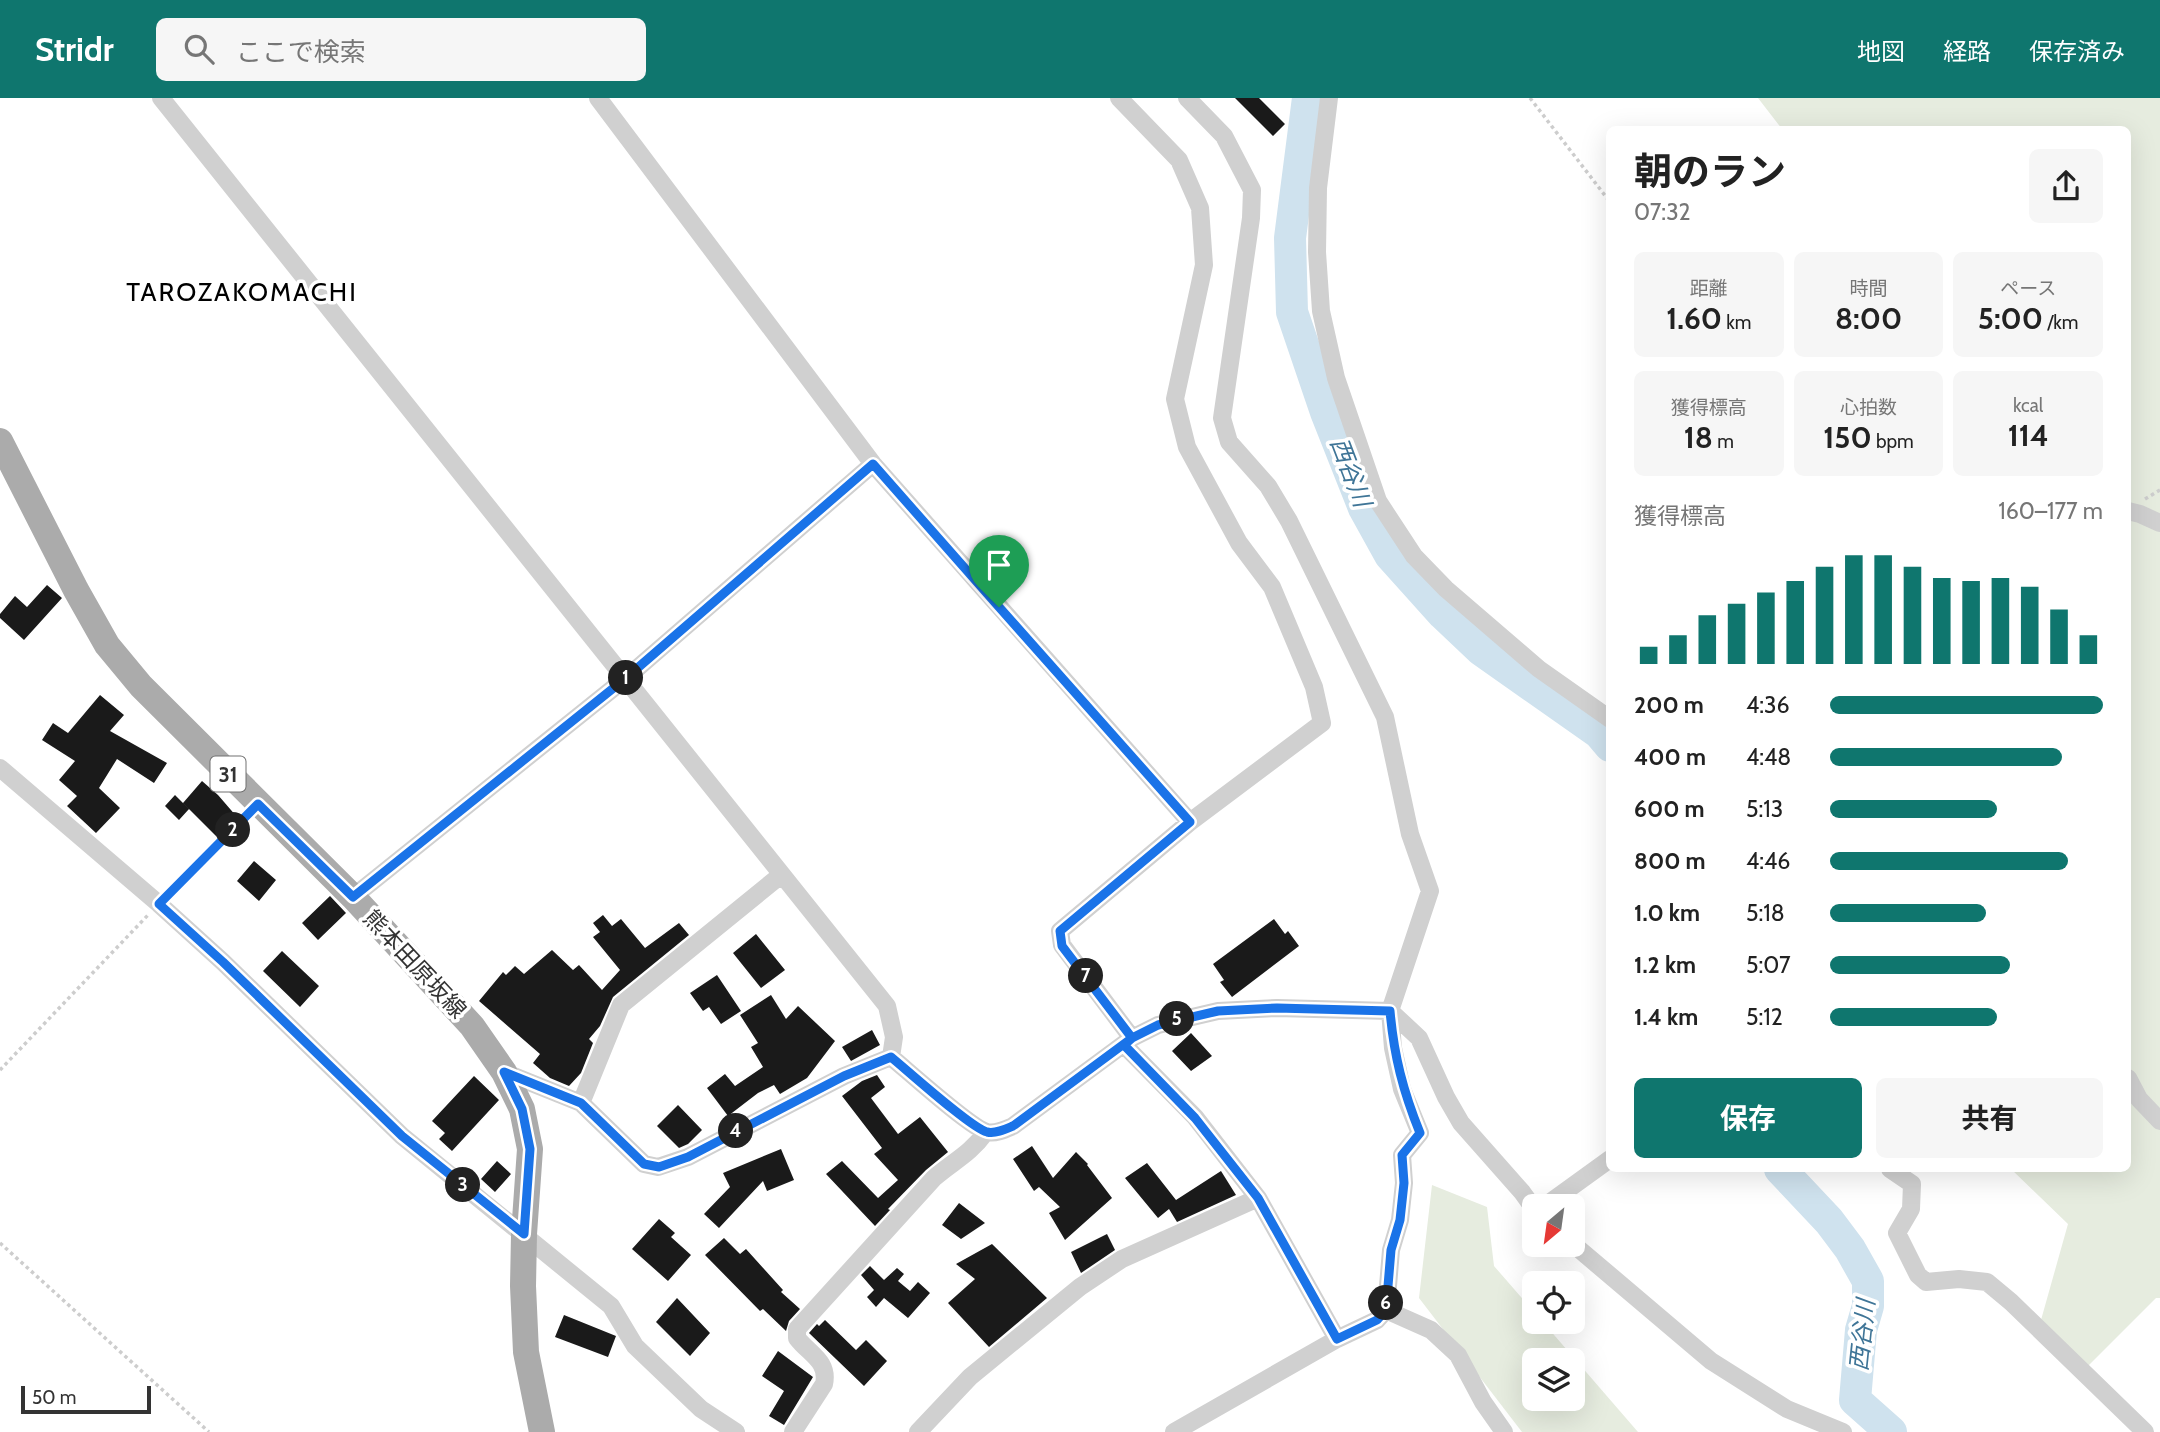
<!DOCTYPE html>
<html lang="ja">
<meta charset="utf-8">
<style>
:root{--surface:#fff;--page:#f6f6f6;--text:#222;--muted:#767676;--accent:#0f766e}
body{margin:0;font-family:Cabin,"Noto Sans JP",sans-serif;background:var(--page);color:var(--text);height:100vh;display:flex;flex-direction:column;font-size:26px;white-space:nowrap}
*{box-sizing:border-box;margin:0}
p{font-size:23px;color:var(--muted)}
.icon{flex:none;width:38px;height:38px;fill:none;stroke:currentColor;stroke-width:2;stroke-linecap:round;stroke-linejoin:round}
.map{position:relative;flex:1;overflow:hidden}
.panel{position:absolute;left:1606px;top:28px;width:525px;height:1046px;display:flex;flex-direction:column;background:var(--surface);border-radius:10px;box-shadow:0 7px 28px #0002}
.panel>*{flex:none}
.needle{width:46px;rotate:209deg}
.controls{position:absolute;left:1522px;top:1096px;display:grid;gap:14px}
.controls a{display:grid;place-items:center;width:63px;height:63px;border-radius:10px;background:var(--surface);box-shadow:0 7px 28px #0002;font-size:35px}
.scale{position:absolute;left:21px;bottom:18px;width:130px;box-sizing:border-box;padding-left:7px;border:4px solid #333;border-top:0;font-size:19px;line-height:24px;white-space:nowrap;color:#333;-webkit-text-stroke:5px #fff;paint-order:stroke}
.pin{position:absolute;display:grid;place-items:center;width:60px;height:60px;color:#fff;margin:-72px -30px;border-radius:50% 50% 50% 0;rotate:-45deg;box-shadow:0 0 7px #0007}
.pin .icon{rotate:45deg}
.km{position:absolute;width:35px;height:35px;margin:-18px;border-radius:50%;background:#222;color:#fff;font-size:19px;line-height:35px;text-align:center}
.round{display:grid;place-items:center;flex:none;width:74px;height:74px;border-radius:10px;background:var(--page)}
.headline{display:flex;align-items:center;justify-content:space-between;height:119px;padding:0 28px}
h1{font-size:38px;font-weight:700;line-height:52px}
.metrics{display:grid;grid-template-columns:repeat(3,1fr);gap:10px;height:119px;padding:7px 28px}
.metrics div{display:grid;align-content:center;border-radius:10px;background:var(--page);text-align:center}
.metrics b{font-size:30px;font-weight:700}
.metrics small{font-size:19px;font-weight:400}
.metrics p{font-size:19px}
.chart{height:196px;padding:14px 28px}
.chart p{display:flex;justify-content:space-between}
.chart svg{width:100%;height:126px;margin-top:7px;stroke:var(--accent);stroke-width:6}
.cta{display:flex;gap:14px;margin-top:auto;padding:14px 28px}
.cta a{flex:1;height:80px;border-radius:10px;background:var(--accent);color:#fff;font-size:28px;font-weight:700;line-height:80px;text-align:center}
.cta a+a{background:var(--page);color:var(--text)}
ul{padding:0 28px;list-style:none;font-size:23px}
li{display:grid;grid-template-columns:112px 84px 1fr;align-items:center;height:52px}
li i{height:18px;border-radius:9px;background:var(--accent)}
header{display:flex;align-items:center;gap:42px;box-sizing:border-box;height:98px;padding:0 35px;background:var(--accent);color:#fff}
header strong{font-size:33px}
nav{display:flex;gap:38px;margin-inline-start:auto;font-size:24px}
.search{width:490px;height:63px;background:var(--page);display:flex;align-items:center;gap:18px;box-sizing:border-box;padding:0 24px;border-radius:10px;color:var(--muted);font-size:26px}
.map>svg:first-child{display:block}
</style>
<header>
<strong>Stridr</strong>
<div class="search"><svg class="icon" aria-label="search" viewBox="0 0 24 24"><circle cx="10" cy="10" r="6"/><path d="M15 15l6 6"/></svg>ここで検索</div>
<nav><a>地図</a><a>経路</a><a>保存済み</a></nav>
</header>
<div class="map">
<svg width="2160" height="1334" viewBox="0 0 2160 1334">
<rect width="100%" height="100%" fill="#fff"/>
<path fill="#e6ecdf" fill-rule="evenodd" d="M 1758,0 L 2160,0 L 2160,1200 L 2156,1200 L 2084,1272 L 2041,1222 L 2068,1126 L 2011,1071 L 2128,1071 L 2128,32 L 1782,31 Z
M 1432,1087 L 1487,1109 L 1494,1168 L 1535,1215 L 1535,1223 L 1542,1223 L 1638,1334 L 1522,1334 L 1419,1200 ZM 1535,1262 L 1573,1262 L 1573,1300 L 1535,1300 Z"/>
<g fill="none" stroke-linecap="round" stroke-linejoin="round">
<path stroke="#cfe2ee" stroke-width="32" d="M 1308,0 L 1290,140 L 1292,214 L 1326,314 L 1364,410 L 1390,457 L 1443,516 L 1481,552 L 1599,635 L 1610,648
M 1780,1071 L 1829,1123 L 1850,1151 L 1868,1183 L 1868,1208 L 1861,1232 L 1855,1302 L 1891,1334"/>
</g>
<path fill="#1a1a1a" d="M 1235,0 L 1259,0 L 1285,26 L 1273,38 Z
M 47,487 L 62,500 L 24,542 L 0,520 L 0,516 L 15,498 L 27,509 Z
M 100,597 L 124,617 L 110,633 L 167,665 L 154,685 L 117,661 L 99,690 L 120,710 L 96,735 L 67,708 L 77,698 L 59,682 L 75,663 L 42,642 L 53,625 L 68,635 Z
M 202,683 L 218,697 L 237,719 L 217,739 L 183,705 Z
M 175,697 L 189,711 L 179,722 L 165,708 Z
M 254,763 L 276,782 L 259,803 L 237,783 Z
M 330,798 L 346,815 L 318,842 L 302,825 Z
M 603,817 L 612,828 L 621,821 L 645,850 L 679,825 L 689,837 L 613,899 L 600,928 L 589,941 L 593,945 L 581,975 L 569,988 L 550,980 L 533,965 L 540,956 L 479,903 L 503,874 L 506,877 L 515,868 L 524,876 L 552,852 L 573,872 L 579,867 L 602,892 L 620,872 L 593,839 L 600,834 L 593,825 Z
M 1274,821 L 1285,836 L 1288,833 L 1299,848 L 1232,899 L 1220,884 L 1224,882 L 1213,866 Z
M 756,836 L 785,872 L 761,890 L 733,855 Z
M 282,853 L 319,888 L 300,909 L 263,873 Z
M 717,877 L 741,913 L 721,926 L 709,909 L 703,913 L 690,895 Z
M 771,897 L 786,921 L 798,908 L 835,943 L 807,980 L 780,996 L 774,987 L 758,995 L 728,1018 L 707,990 L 725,976 L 735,988 L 763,969 L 751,949 L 758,945 L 740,917 Z
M 872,932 L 880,947 L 851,963 L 842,949 Z
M 1191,935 L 1212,958 L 1191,973 L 1172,953 Z
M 877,977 L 885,989 L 871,1000 L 898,1036 L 920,1019 L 948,1054 L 926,1072 L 888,1111 L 890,1112 L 875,1128 L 826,1076 L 842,1063 L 878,1100 L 898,1082 L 874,1056 L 882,1050 L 842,998 L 862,983 Z
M 474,978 L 499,1002 L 452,1053 L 439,1041 L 445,1035 L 432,1023 Z
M 678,1007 L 702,1032 L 688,1046 L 679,1050 L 657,1028 Z
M 1032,1048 L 1053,1080 L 1076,1054 L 1088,1066 L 1087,1067 L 1112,1100 L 1065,1142 L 1049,1115 L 1060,1109 L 1039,1089 L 1034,1093 L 1013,1061 Z
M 781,1051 L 794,1082 L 767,1093 L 763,1083 L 719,1130 L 704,1116 L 730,1089 L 723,1075 Z
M 497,1063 L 511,1076 L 495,1094 L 481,1081 Z
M 1147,1065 L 1176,1102 L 1221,1073 L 1236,1097 L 1177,1124 L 1169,1111 L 1158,1120 L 1125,1080 Z
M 959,1105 L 985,1125 L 961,1141 L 942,1127 Z
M 659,1121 L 675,1135 L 671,1139 L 691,1157 L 668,1183 L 632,1151 Z
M 1107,1136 L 1115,1152 L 1081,1175 L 1071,1154 Z
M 724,1140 L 740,1156 L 746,1151 L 783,1192 L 781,1194 L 800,1211 L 789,1223 L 786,1233 L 763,1211 L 760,1213 L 705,1157 Z
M 992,1146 L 1047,1200 L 989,1249 L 948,1205 L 975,1181 L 956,1166 Z
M 870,1168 L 884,1182 L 897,1170 L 904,1176 L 898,1183 L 910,1193 L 918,1184 L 930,1195 L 908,1220 L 884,1200 L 876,1209 L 867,1199 L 874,1192 L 861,1177 Z
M 677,1200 L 710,1235 L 690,1258 L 656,1224 Z
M 564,1217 L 616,1238 L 608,1259 L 555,1239 Z
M 825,1222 L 856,1252 L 866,1242 L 887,1263 L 864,1288 L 809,1235 L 817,1226 L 819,1228 Z
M 778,1253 L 813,1279 L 784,1327 L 769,1318 L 784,1293 L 762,1278 Z"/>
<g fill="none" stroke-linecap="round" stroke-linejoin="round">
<path stroke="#cdcdcd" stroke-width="3.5" stroke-dasharray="3.5 3.5" stroke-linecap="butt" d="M 1530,0 L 1610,104
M 2145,401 L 2160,392
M 171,794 L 244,720
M 0,972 L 148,817
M 0,1145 L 209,1334"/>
<path stroke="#d0d0d0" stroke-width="18" d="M 161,0 L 887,908 L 894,939 L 891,959
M 598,0 L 873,366 L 1190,724
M 1119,0 L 1179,62 L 1200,110 L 1204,167 L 1175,301 L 1187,349 L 1239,445 L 1272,489 L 1314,589 L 1322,625 L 1190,724 L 1060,833 L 1062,847 L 1132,940
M 1329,0 L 1318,90 L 1317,154 L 1321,213 L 1336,280 L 1378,403 L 1414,458 L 1446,491 L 1539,571 L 1610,621
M 2128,413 L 2140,416 L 2160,425
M 0,670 L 159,806 L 223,864 L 402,1038 L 611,1208 L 635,1248 L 701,1311 L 736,1334
M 353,799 L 626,580 L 873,366
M 1124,947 L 1195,1019 L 1258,1100 L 1337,1241
M 891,959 C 908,973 971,1030 987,1034 C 996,1036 1006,1031 1013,1028 L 1132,940 L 1158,927 L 1218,913 L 1277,910 L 1390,913 L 1419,940 L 1446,999 L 1461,1025 L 1522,1094 L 1535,1112
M 504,974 L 581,1005 L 644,1066 L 658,1069 L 688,1059 L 844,978 L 891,959
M 2128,980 L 2139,1001 L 2160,1023
M 581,1005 L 621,907 L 781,777
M 1890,1071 L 1912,1086 L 1911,1111 L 1897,1135 L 1918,1177 L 1926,1184 L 1959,1181 L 1987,1184 L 2011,1204 L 2145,1334
M 1545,1108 L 1610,1061
M 1573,1146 L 1711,1263 L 1787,1311 L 1843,1334
M 1386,1212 L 1431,1232 L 1458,1257 L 1483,1304 L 1504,1334
M 793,1334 L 824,1286 C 829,1263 809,1256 797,1240 L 797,1231 L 934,1080 C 955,1062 969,1057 986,1034
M 918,1334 L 970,1279 L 1080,1189 L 1122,1161 L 1258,1100
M 1174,1334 L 1337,1241 L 1377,1222 L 1386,1212 L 1391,1152 L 1400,1122 L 1404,1085 L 1402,1057 L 1420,1035 L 1402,991 L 1393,950 L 1390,913 L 1430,793 L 1410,736 L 1385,619 L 1289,423 L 1268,388 L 1229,344 L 1222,320 L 1251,120 L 1252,92 L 1224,38 L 1187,0"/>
<path stroke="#ababab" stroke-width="26" d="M 0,343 L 76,492 L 107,547 L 141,588 L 353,799 L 472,928 L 504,974 L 522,1011 L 530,1051 L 524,1136 L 523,1188 L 526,1254 L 542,1334"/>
</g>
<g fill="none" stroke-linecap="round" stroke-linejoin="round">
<defs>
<path id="route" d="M 999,509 L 873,366 L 626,580 L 353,799 L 258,706 L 159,806 L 223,864 L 402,1038 L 524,1136 L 530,1051 L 522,1011 L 504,974 L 581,1005 L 644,1066 L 659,1069 L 688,1059 L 844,978 L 891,959 C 908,973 971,1030 987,1034 C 996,1036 1006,1031 1013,1028 L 1132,940 L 1158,927 L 1218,913 L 1277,910 L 1390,913 C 1394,958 1403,993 1420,1035 L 1402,1057 L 1404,1085 L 1400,1122 L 1391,1152 L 1386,1212 L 1377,1222 L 1337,1241 L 1258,1100 L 1195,1020 L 1124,947 L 1132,940 L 1062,848 L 1060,833 L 1190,724 L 999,509"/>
</defs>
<use href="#route" stroke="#fff" stroke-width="14"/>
<use href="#route" stroke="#1a73e8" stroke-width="9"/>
</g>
<g text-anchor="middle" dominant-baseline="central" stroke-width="7" stroke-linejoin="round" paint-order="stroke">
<rect fill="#fff" stroke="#707070" stroke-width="2" x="210.5" y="658.5" width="35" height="35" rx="5"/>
<g font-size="21" font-weight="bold" fill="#333">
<text x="228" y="676">31</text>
</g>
<g font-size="23" fill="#333" stroke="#fff">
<text transform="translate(415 866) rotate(47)">熊本田原坂線</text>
</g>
<g font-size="24" font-style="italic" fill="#3f7597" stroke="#fff">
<text transform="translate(1351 374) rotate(69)">西谷川</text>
<text transform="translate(1862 1237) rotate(-84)">西谷川</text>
</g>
<g font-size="26" letter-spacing="2" fill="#000" stroke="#fff">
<text x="242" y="194">TAROZAKOMACHI</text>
</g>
</g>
</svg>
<div class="controls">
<a><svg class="needle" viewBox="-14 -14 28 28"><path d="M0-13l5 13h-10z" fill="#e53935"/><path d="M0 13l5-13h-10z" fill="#767676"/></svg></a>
<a><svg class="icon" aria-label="locate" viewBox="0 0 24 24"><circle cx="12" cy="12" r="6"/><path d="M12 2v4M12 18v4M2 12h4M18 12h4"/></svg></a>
<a><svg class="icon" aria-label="layers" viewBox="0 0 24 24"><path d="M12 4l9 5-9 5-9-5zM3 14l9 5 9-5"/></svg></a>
</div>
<div class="scale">50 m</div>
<div class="pin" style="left:999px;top:509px;background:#1e9e55"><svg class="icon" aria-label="arrive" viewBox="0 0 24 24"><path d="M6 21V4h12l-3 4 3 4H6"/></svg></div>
<b class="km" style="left:626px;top:580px">1</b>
<b class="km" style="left:233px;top:732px">2</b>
<b class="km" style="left:463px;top:1087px">3</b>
<b class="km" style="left:736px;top:1033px">4</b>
<b class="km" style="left:1177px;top:921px">5</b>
<b class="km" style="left:1386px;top:1205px">6</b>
<b class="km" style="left:1086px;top:878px">7</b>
<section class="panel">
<div class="headline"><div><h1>朝のラン</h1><p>07:32</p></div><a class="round"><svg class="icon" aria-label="share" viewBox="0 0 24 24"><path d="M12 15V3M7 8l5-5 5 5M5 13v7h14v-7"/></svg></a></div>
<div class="metrics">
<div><p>距離</p><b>1.60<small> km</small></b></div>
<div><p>時間</p><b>8:00</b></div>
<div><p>ペース</p><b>5:00<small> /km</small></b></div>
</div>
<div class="metrics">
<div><p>獲得標高</p><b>18<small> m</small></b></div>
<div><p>心拍数</p><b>150<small> bpm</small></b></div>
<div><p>kcal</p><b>114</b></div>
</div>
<div class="chart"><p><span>獲得標高</span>160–177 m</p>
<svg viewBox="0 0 160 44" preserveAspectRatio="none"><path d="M5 44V38M15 44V34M25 44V27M35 44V23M45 44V19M55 44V15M65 44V10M75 44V6M85 44V6M95 44V10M105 44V14M115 44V15M125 44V14M135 44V17M145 44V25M155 44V34"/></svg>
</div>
<ul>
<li><b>200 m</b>4:36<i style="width:100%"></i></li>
<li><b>400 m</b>4:48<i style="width:85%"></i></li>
<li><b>600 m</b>5:13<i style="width:61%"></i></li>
<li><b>800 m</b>4:46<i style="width:87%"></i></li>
<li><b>1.0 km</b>5:18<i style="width:57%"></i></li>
<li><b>1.2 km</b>5:07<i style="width:66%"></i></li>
<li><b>1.4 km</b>5:12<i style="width:61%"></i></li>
</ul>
<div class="cta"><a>保存</a><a>共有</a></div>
</section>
</div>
